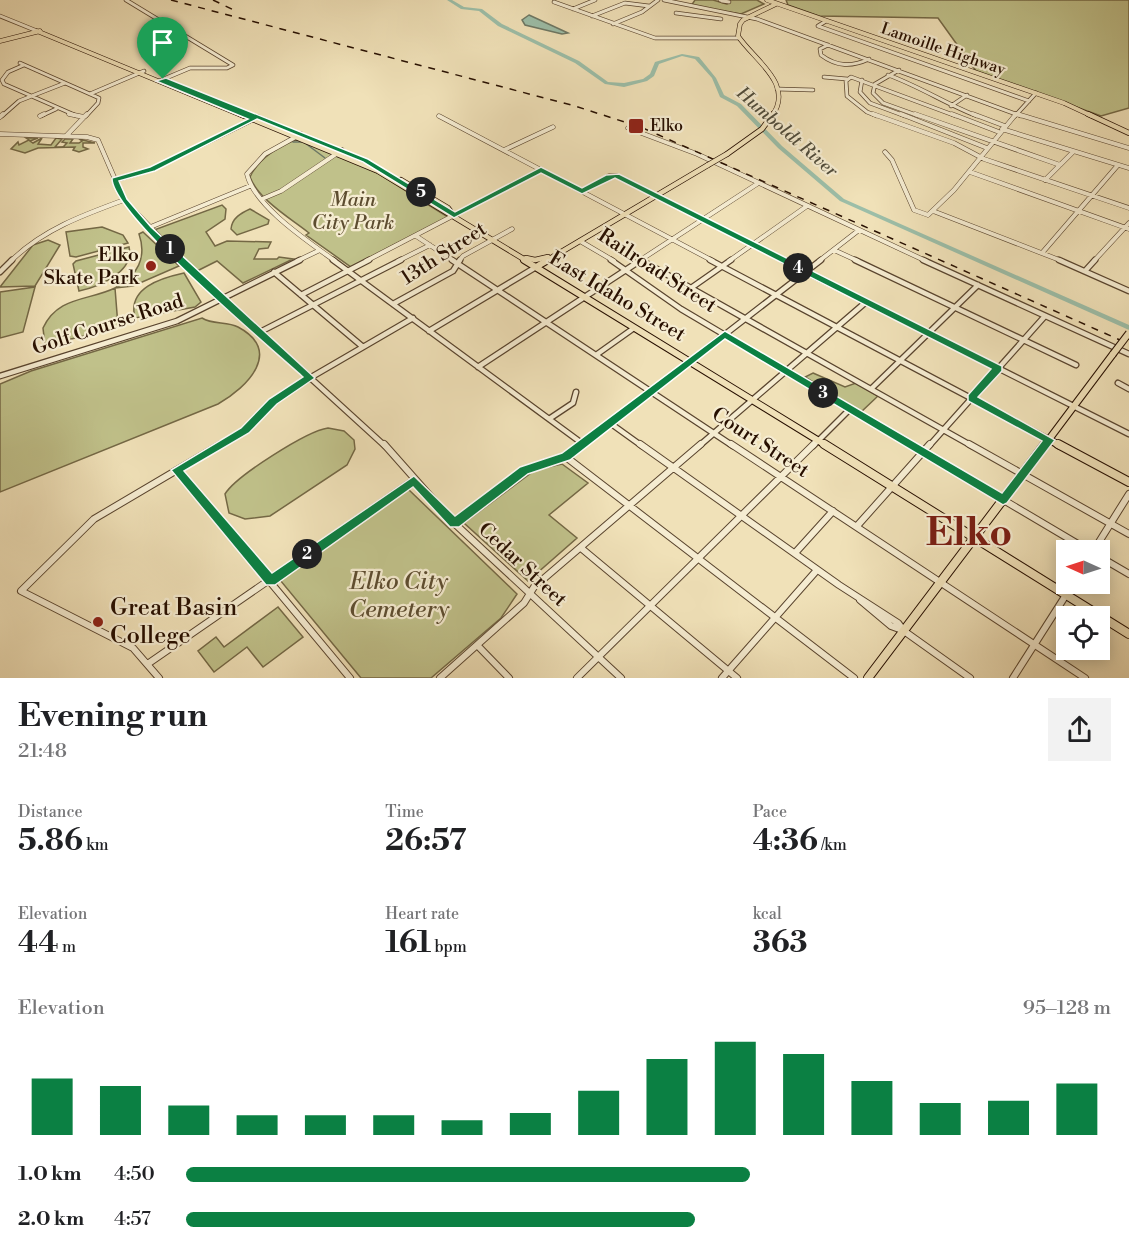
<!DOCTYPE html>
<meta charset="utf-8">
<style>
:root{--surface:#fff;--page:#f2f2f2;--text:#202124;--muted:#757577;--accent:#0b8043}
body{margin:0;font-family:"Libre Bodoni",serif;background:var(--page);color:var(--text);height:100vh;display:flex;flex-direction:column;font-size:22px;white-space:nowrap}
*{box-sizing:border-box;margin:0}
p{font-size:20px;color:var(--muted)}
.icon{flex:none;width:33px;height:33px;fill:none;stroke:currentColor;stroke-width:2;stroke-linecap:round;stroke-linejoin:round}
.map{position:relative;height:678px;overflow:hidden}
.sheet{display:flex;flex-direction:column;background:var(--surface);flex:1}
.sheet>*{flex:none}
.needle{width:39px;rotate:273deg}
.tools{position:absolute;left:1056px;top:540px;display:grid;gap:12px}
.tools a{display:grid;place-items:center;width:54px;height:54px;border-radius:0px;background:var(--surface);box-shadow:0 3px 15px #0003;font-size:30px}
.pin{position:absolute;display:grid;place-items:center;width:51px;height:51px;color:#fff;margin:-62px -26px;border-radius:50% 50% 50% 0;rotate:-45deg;box-shadow:0 0 6px #0007}
.pin .icon{rotate:45deg}
.km{position:absolute;width:30px;height:30px;margin:-15px;border-radius:50%;background:#222;color:#fff;font-size:16px;line-height:30px;text-align:center}
.round{display:grid;place-items:center;flex:none;width:63px;height:63px;border-radius:0px;background:var(--page)}
.overview{display:flex;align-items:center;justify-content:space-between;height:102px;padding:0 18px}
h1{font-size:33px;font-weight:700;line-height:45px}
.stats{display:grid;grid-template-columns:repeat(3,1fr);gap:9px;height:102px;padding:6px 18px}
.stats div{display:grid;align-content:center}
.stats b{font-size:30px;font-weight:700}
.stats small{font-size:16px;font-weight:400}
.stats p{font-size:16px}
.chart{height:168px;padding:12px 18px}
.chart p{display:flex;justify-content:space-between}
.chart svg{width:100%;height:108px;margin-top:6px;stroke:var(--accent);stroke-width:6}
ul{padding:0 18px;list-style:none;font-size:20px}
li{display:grid;grid-template-columns:96px 72px 1fr;align-items:center;height:45px}
li i{height:15px;border-radius:8px;background:var(--accent)}
.map>svg:first-child{display:block}
</style>
<div class="map">
<svg width="1129" height="678" viewBox="0 0 1129 678">
<rect width="100%" height="100%" fill="#f0e1b8"/>
<filter id="stains"><feTurbulence type="fractalNoise" baseFrequency=".00333" numOctaves="4"/><feColorMatrix values="0 0 0 0 .2 0 0 0 0 .09 0 0 0 0 .02 0 0 0 .5 -.17"/></filter>
<radialGradient id="worn" r=".72"><stop offset=".6" stop-color="#630" stop-opacity="0"/><stop offset="1" stop-color="#630" stop-opacity=".3"/></radialGradient>
<path fill="#c0c18a" stroke="#746845" stroke-width="1.5" d="M 695,0 L 713,0 L 727,4 L 729,0 L 757,0 L 764,4 L 741,14 L 691,6 Z
M 786,0 L 1129,0 L 1129,108 L 1101,116 L 976,71 L 938,18 L 819,16 L 788,5 Z
M 26,138 L 38,138 L 30,141 L 33,143 L 42,138 L 38,144 L 51,145 L 56,138 L 62,139 L 55,147 L 63,147 L 67,143 L 62,142 L 65,139 L 73,139 L 70,143 L 79,143 L 82,141 L 79,139 L 95,143 L 83,143 L 83,147 L 88,149 L 79,152 L 73,150 L 75,147 L 38,148 L 25,153 L 11,149 L 18,142 L 19,145 L 29,140 Z
M 300,139 L 371,169 L 448,217 L 351,267 L 306,235 L 309,233 C 290,218 259,200 250,177 C 258,159 282,143 300,139 Z
M 222,205 L 226,209 L 225,219 L 206,232 L 215,246 L 227,241 L 271,242 L 268,248 L 259,249 L 254,259 L 277,259 L 279,257 L 293,259 L 243,283 L 217,261 L 197,271 L 154,230 Z
M 250,209 L 269,220 L 268,224 L 237,235 L 231,229 C 232,218 241,213 250,209 Z
M 102,227 L 123,235 L 128,243 L 76,257 L 70,256 L 66,232 Z
M 143,232 L 179,266 L 133,286 L 115,288 L 118,326 L 114,329 L 45,345 L 43,328 C 58,296 88,301 115,288 C 138,276 147,257 139,234 Z
M 48,240 L 60,245 L 35,286 L 0,287 L 33,245 Z
M 129,247 C 135,272 98,287 79,291 L 73,264 L 76,261 Z
M 184,273 L 201,302 L 195,307 L 135,318 C 127,288 161,278 184,273 Z
M 35,287 L 23,332 L 0,338 L 0,292 Z
M 202,318 C 213,325 227,321 238,327 C 283,351 248,387 218,404 L 0,492 L 0,384 L 31,371 Z
M 813,373 L 845,387 L 856,383 L 878,396 L 861,412 L 805,377 Z
M 328,428 L 344,431 L 354,440 L 355,449 L 347,465 L 270,516 L 245,519 L 229,513 L 225,494 C 236,476 307,431 328,428 Z
M 562,464 L 588,483 L 549,515 L 577,538 L 528,581 L 464,523 L 535,470 Z
M 408,489 L 517,594 L 501,618 L 431,678 L 361,678 L 280,580 Z
M 278,607 L 303,637 L 263,667 L 247,647 L 214,672 L 198,651 L 216,637 L 224,647 Z"/>
<path fill="#9cbea8" stroke="#6d7865" stroke-width="1.5" d="M 529,15 L 568,33 L 562,34 L 525,25 L 522,20 Z"/>
<g fill="none" stroke-linecap="round" stroke-linejoin="round">
<path stroke="#6d7865" stroke-width="1.5" d="M 293,142 L 301,142
M 305,143 L 325,158"/>
<path fill="#9cbea8" fill-rule="evenodd" d="M 447,0 L 452,0 L 464,7 L 482,9 L 502,24 L 579,61 L 608,82 L 624,83 L 643,79 L 650,74 L 655,62 L 682,54 L 699,57 L 716,78 L 724,95 L 741,104 L 782,146 L 844,199 L 1129,325 L 1129,330 L 840,201 L 778,148 L 737,106 L 720,97 L 712,78 L 695,59 L 682,56 L 659,64 L 654,76 L 647,81 L 624,87 L 605,84 L 575,63 L 498,26 L 479,11 L 461,9 Z"/>
<defs>
<path id="minor-far3" d="M 126,0 L 233,65 L 227,68 L 190,68 L 159,81
M 664,0 L 757,19 L 1021,116
M 720,0 L 729,2 L 722,1
M 554,2 L 655,38 L 739,38
M 573,9 L 595,0
M 676,13 L 721,19
M 0,16 L 37,31
M 592,16 L 625,3 L 649,6
M 826,21 L 818,26 L 1029,101
M 613,24 L 642,12 L 658,0
M 828,45 L 820,49 L 821,55 C 837,67 852,67 869,59
M 20,63 L 99,98 L 98,103 L 86,116
M 24,65 L 8,72 L 2,80 L 4,84 L 77,116
M 888,75 C 919,86 946,104 977,116
M 824,77 L 847,79
M 862,80 L 860,92 L 870,103 L 905,116
M 875,84 L 873,93 L 883,103 L 919,116
M 875,84 L 899,70
M 777,89 L 813,90
M 90,94 L 144,71
M 951,106 L 967,95
M 2,116 L 19,101 L 65,83
M 41,116 L 56,109
M 877,116 L 867,112 L 847,96 L 846,81 L 851,77 L 956,116
M 1015,116 L 1036,93"/>
<path id="minor-far2" d="M 69,114 L 84,117
M 873,114 L 954,143 L 984,159 L 1129,208
M 901,114 L 987,148
M 915,114 L 1060,165
M 952,114 L 999,132
M 973,114 L 1005,126
M 1017,114 L 1129,148
M 40,116 L 44,114
M 439,116 L 713,261
M 0,117 L 3,114
M 628,128 L 697,154 L 926,261
M 1002,129 L 1129,168
M 0,134 L 87,137 L 98,140 L 124,200 L 183,261
M 301,134 L 265,154 L 247,174 C 254,206 309,242 335,261
M 66,136 L 87,114
M 504,150 L 553,127
M 885,152 L 892,160 L 914,210 L 928,215 L 954,190 L 1016,114
M 970,172 L 1129,229
M 115,180 L 153,169 L 258,117
M 1045,180 L 1073,152
M 583,191 L 609,176 L 617,176 L 786,261
M 262,199 L 281,191 L 342,150
M 933,211 L 1062,261
M 148,228 L 250,186
M 416,236 L 454,261
M 580,241 L 614,261
M 834,250 L 858,261
M 1042,253 L 1118,165
M 640,259 L 644,261
M 11,261 C 42,230 83,215 124,200
M 297,261 L 320,250
M 366,261 L 541,170
M 398,261 L 430,245
M 459,261 L 463,256 L 512,229
M 639,261 L 757,184
M 729,261 L 807,206
M 819,261 L 859,230
M 1094,261 L 1129,223"/>
<path id="minor-far1" d="M 181,260 L 385,446
M 333,260 L 583,444
M 452,260 L 733,446
M 611,260 L 681,309 L 912,446
M 641,260 L 972,446
M 710,260 L 1050,440
M 783,260 L 1129,434
M 855,260 L 1076,365
M 923,260 L 1129,354
M 1059,260 L 1129,291
M 1085,271 L 1095,260
M 0,272 L 12,260
M 274,272 L 363,347
M 691,288 L 731,260
M 301,295 L 369,260
M 393,304 L 453,271 L 460,260
M 429,331 L 536,267
M 260,332 L 401,260
M 596,355 L 634,328
M 478,367 L 641,260
M 0,376 L 177,321 L 300,260
M 1118,383 L 1129,389
M 871,389 L 978,285
M 549,419 L 573,403 L 576,392
M 610,423 L 642,446
M 219,446 L 245,430 L 284,393 L 413,318
M 581,446 L 821,260
M 699,446 L 866,302
M 813,446 L 850,409
M 929,446 L 1045,316"/>
<path id="minor" d="M 384,444 L 454,523 L 621,678
M 640,444 L 839,585 L 898,623 L 904,631 L 970,678
M 731,444 L 1085,678
M 909,444 L 1088,550
M 969,444 L 1129,534
M 566,457 L 854,678
M 177,470 L 350,678
M 454,523 L 524,470 L 566,457 L 583,444
M 857,526 L 930,444
M 581,548 L 737,678
M 1094,550 L 1129,494
M 795,553 L 833,511
M 1100,557 L 1129,574
M 860,600 L 891,626 L 902,630
M 477,645 L 509,678
M 149,663 L 414,480
M 159,678 L 133,648 L 21,591 L 94,519 L 221,444
M 440,678 L 524,603 L 534,587 L 701,444
M 577,678 L 814,444
M 722,678 L 817,570
M 1013,678 L 1073,584"/>
<path id="major-far3" d="M 767,0 L 1064,103 L 1092,116
M 37,31 L 243,116
M 0,41 L 40,31
M 772,116 C 795,84 754,60 738,36 L 740,24 L 743,20 L 776,4"/>
<path id="major-far2" d="M 240,114 L 378,171 L 527,261
M 1088,114 L 1129,133
M 727,154 L 762,129 L 773,114
M 401,180 L 448,208 L 454,216
M 526,258 L 535,260 L 548,257
M 546,261 L 708,165"/>
<path id="major-far1" d="M 524,260 L 827,446
M 536,267 L 548,260
M 1050,440 L 1060,446
M 1044,446 L 1113,354"/>
<path id="major" d="M 824,444 L 1129,634
M 1058,444 L 1129,482
M 868,678 L 1045,444"/>
</defs>
<use href="#minor-far3" stroke="#59442e" stroke-width="4.5"/>
<use href="#minor-far2" stroke="#59442e" stroke-width="5"/>
<use href="#minor-far1" stroke="#59442e" stroke-width="7"/>
<use href="#minor" stroke="#59442e" stroke-width="8"/>
<use href="#major-far3" stroke="#270f00" stroke-width="5"/>
<use href="#major-far2" stroke="#270f00" stroke-width="6"/>
<use href="#major-far1" stroke="#270f00" stroke-width="8"/>
<use href="#major" stroke="#270f00" stroke-width="10"/>
<use href="#minor-far3" stroke="#f5ecd1" stroke-width="3"/>
<use href="#minor-far2" stroke="#f5ecd1" stroke-width="4"/>
<use href="#minor-far1" stroke="#f5ecd1" stroke-width="4.5"/>
<use href="#minor" stroke="#f5ecd1" stroke-width="6"/>
<use href="#major-far3" stroke="#f0e1b8" stroke-width="4"/>
<use href="#major-far2" stroke="#f0e1b8" stroke-width="4.5"/>
<use href="#major-far1" stroke="#f0e1b8" stroke-width="6"/>
<use href="#major" stroke="#f0e1b8" stroke-width="8"/>
<path stroke="#270f00" stroke-width="1.5" stroke-dasharray="7 7" stroke-linecap="butt" d="M 171,0 L 575,106 L 643,128 L 1129,344
M 213,0 L 238,12"/>
<defs>
<path id="major-bridge-far1" d="M 708,165 L 727,154"/>
<path id="major-bridge" d="M 1113,354 L 1129,333"/>
</defs>
<use href="#major-bridge-far1" stroke="#270f00" stroke-width="6" stroke-linecap="butt"/>
<use href="#major-bridge" stroke="#270f00" stroke-width="8" stroke-linecap="butt"/>
<use href="#major-bridge-far1" stroke="#f0e1b8" stroke-width="4.5"/>
<use href="#major-bridge" stroke="#f0e1b8" stroke-width="6"/>
</g>
<path fill="#0b8043" stroke="#fff" stroke-width="1.5" fill-rule="evenodd" d="M 166,78 L 368,159 L 455,212 L 541,167 L 582,188 L 606,175 L 619,174 L 1002,366 L 1002,371 L 978,397 L 1055,440 L 1007,503 L 1003,505 L 725,339 L 570,460 L 528,474 L 459,527 L 450,527 L 413,487 L 275,585 L 266,585 L 171,470 L 241,428 L 269,399 L 303,377 C 270,347 111,214 112,178 L 150,167 L 248,119 L 156,81 ZM 257,119 L 363,162 L 454,218 L 541,173 L 582,194 L 615,178 L 991,369 L 968,395 L 968,401 L 1042,441 L 1002,493 L 725,331 L 562,453 L 520,467 L 455,516 L 414,476 L 272,573 L 184,471 L 249,433 L 277,404 L 315,378 L 151,227 L 127,199 L 119,181 L 155,171 Z"/>
<g fill="#8f2418" stroke="#f5ecd1" stroke-width="2">
<rect x="628" y="118" width="16" height="16" rx="3"/>
<circle cx="151" cy="266" r="6"/>
<circle cx="98" cy="622" r="6"/>
</g>
<g text-anchor="middle" dominant-baseline="central" stroke-width="4.5" stroke-linejoin="round" paint-order="stroke">
<g font-size="16" fill="#270f00" stroke="#f5ecd1">
<text transform="translate(943 49) rotate(19)">Lamoille Highway</text>
</g>
<g font-size="16" fill="#270f00" stroke="#f5ecd1" text-anchor="start">
<text x="650" y="126">Elko</text>
</g>
<g font-size="18" font-style="italic" fill="#504c3b" stroke="#f5ecd1">
<text transform="translate(787 132) rotate(41)">Humboldt River</text>
</g>
<g font-size="20" font-style="italic" fill="#5d4d30" stroke="#f5ecd1">
<text x="353" y="200">Main<tspan x="353" dy="23">City Park</tspan></text>
</g>
<g font-size="20" fill="#270f00" stroke="#f5ecd1">
<text transform="translate(444 254) rotate(-33)">13th Street</text>
<text transform="translate(657 271) rotate(33)">Railroad Street</text>
<text transform="translate(617 297) rotate(31)">East Idaho Street</text>
<text transform="translate(108 325) rotate(-18)">Golf Course Road</text>
<text transform="translate(760 443) rotate(33)">Court Street</text>
<text transform="translate(522 565) rotate(43)">Cedar Street</text>
</g>
<g font-size="20" fill="#270f00" stroke="#f5ecd1" text-anchor="end">
<text x="139" y="255">Elko<tspan x="139" dy="23">Skate Park</tspan></text>
</g>
<g font-size="24" font-style="italic" fill="#5d4d30" stroke="#f5ecd1">
<text x="399" y="582">Elko City<tspan x="399" dy="28">Cemetery</tspan></text>
</g>
<g font-size="24" fill="#270f00" stroke="#f5ecd1" text-anchor="start">
<text x="110" y="608">Great Basin<tspan x="110" dy="28">College</tspan></text>
</g>
<g font-size="39" font-weight="bold" fill="#7a1f14" stroke="#f5ecd1">
<text x="969" y="533">Elko</text>
</g>
</g>
<rect width="100%" height="100%" filter="url(#stains)"/>
<rect width="100%" height="100%" fill="url(#worn)"/>
</svg>
<div class="tools">
<a><svg class="needle" viewBox="-14 -14 28 28"><path d="M0-13l5 13h-10z" fill="#e53935"/><path d="M0 13l5-13h-10z" fill="#757577"/></svg></a>
<a><svg class="icon" aria-label="locate" viewBox="0 0 24 24"><circle cx="12" cy="12" r="6"/><path d="M12 2v4M12 18v4M2 12h4M18 12h4"/></svg></a>
</div>
<div class="pin" style="left:163px;top:79px;background:#1e9e55"><svg class="icon" aria-label="arrive" viewBox="0 0 24 24"><path d="M6 21V4h12l-3 4 3 4H6"/></svg></div>
<b class="km" style="left:170px;top:249px">1</b>
<b class="km" style="left:307px;top:554px">2</b>
<b class="km" style="left:823px;top:393px">3</b>
<b class="km" style="left:798px;top:268px">4</b>
<b class="km" style="left:421px;top:192px">5</b>
</div>
<section class="sheet">
<div class="overview"><div><h1>Evening run</h1><p>21:48</p></div><a class="round"><svg class="icon" aria-label="share" viewBox="0 0 24 24"><path d="M12 15V3M7 8l5-5 5 5M5 13v7h14v-7"/></svg></a></div>
<div class="stats">
<div><p>Distance</p><b>5.86<small> km</small></b></div>
<div><p>Time</p><b>26:57</b></div>
<div><p>Pace</p><b>4:36<small> /km</small></b></div>
</div>
<div class="stats">
<div><p>Elevation</p><b>44<small> m</small></b></div>
<div><p>Heart rate</p><b>161<small> bpm</small></b></div>
<div><p>kcal</p><b>363</b></div>
</div>
<div class="chart"><p><span>Elevation</span>95–128 m</p>
<svg viewBox="0 0 160 44" preserveAspectRatio="none"><path d="M5 44V21M15 44V24M25 44V32M35 44V36M45 44V36M55 44V36M65 44V38M75 44V35M85 44V26M95 44V13M105 44V6M115 44V11M125 44V22M135 44V31M145 44V30M155 44V23"/></svg>
</div>
<ul>
<li><b>1.0 km</b>4:50<i style="width:61%"></i></li>
<li><b>2.0 km</b>4:57<i style="width:55%"></i></li>
</ul>
</section>
